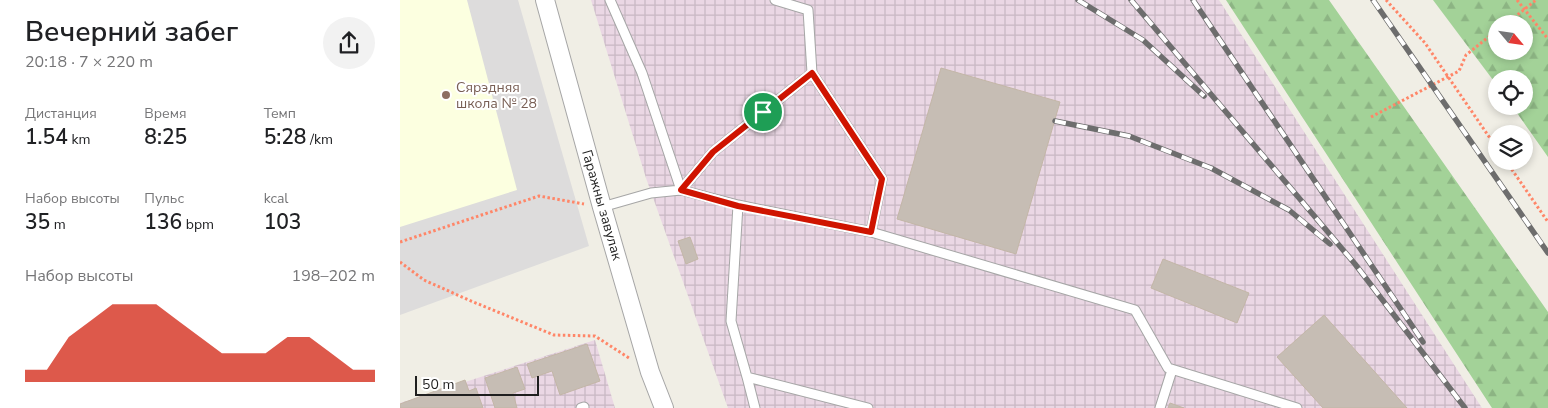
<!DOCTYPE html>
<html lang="ru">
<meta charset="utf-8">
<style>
:root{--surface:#fff;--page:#f2f2f2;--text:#202124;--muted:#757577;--accent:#cf1400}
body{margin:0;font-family:"Nunito Sans",sans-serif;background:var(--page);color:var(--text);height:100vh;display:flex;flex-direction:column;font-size:19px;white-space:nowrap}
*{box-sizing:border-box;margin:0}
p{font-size:16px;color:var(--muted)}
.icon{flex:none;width:28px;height:28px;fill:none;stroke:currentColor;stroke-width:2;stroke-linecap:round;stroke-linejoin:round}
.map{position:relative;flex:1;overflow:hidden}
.side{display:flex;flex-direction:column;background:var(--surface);width:400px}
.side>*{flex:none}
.needle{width:32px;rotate:119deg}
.controls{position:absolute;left:1088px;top:15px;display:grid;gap:10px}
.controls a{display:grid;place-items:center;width:45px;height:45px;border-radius:50%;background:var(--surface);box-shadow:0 2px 8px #0003;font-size:25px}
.scale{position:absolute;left:15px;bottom:12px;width:124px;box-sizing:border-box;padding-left:5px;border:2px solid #1f1f1f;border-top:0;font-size:14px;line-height:18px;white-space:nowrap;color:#1f1f1f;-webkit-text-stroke:4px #fff;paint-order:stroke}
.pin{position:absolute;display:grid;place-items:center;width:42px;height:42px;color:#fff;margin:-21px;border:2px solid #fff;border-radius:50%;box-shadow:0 1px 5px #0007}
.round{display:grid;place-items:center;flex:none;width:52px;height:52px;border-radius:26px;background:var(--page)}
.summary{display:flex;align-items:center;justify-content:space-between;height:85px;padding:0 25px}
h1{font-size:28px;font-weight:600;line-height:38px}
.metrics{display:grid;grid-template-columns:repeat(3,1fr);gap:8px;height:85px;padding:5px 25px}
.metrics div{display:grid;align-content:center}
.metrics b{font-size:21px;font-weight:600}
.metrics small{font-size:14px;font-weight:400}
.metrics p{font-size:14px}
.chart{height:140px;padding:10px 25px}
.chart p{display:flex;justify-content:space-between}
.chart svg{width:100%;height:90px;margin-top:5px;fill:var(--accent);opacity:.7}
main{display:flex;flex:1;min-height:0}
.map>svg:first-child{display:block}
</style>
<main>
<section class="side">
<div class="summary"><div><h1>Вечерний забег</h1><p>20:18 · 7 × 220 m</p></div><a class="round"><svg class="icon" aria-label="share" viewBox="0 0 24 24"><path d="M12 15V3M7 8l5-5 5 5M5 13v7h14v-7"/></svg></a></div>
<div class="metrics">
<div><p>Дистанция</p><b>1.54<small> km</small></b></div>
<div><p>Время</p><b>8:25</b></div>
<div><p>Темп</p><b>5:28<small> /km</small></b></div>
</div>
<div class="metrics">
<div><p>Набор высоты</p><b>35<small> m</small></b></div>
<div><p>Пульс</p><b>136<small> bpm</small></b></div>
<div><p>kcal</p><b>103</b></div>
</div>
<div class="chart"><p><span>Набор высоты</span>198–202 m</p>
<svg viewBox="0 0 160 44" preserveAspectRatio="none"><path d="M0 44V38L10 38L20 22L30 14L40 6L50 6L60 6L70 14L80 22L90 30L100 30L110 30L120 22L130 22L140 30L150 38L160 38V44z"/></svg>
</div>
</section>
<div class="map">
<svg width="1148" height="408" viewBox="0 0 1148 408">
<defs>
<pattern id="industrial-grid" width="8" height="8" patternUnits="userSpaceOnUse" patternTransform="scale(1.25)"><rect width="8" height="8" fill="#ead7e4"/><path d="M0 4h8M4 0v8" fill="none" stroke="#c8b8c3"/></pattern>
<pattern id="forest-firs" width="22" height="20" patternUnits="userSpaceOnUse" patternTransform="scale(1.25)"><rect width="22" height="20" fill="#a3d298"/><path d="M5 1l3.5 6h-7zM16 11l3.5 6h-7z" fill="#8cb483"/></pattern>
</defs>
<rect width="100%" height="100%" fill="#f0eee5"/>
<path fill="#dddcdc" d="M 0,0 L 118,0 L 189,246 L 0,315 Z"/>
<path fill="url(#industrial-grid)" d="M 191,0 L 819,0 L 1082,408 L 328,408 L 246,178 Z
M 195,340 L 215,408 L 0,408 L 0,403 Z"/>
<path fill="#fcffe0" d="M 0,0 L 67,0 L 117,190 L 0,227 Z"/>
<path fill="url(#forest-firs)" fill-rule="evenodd" d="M 826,0 L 929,0 L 1148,312 L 1148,408 L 1092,408 Z
M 1033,0 L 1148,0 L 1148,157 L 1112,106 L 1124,106 L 1124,79 L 1096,79 L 1096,84 ZM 1096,24 L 1124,24 L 1124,51 L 1096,51 Z"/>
<path fill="#c6bdb4" stroke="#c3b6a7" d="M 541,68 L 660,102 L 616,254 L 497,219 Z
M 290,237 L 298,259 L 286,264 L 278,241 Z
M 763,259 L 849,293 L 837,323 L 751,288 Z
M 924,315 L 1007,408 L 923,408 L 877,357 Z
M 187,344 L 200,381 L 160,395 L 152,371 L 132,378 L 127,364 Z
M 117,367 L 125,389 L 113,393 L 117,408 L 95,408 L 85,378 Z
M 65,380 L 69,391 L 76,388 L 83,408 L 0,408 L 0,404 Z
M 770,403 L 784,408 L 768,408 Z"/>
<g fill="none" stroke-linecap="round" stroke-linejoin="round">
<defs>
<path id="service" d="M 210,0 L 242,73 L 281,190 L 313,152 L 412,73 L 408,10 L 375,0
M 412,73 L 482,179 L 471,232
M 338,205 L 331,321 L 347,377
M 202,207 L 251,193 L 281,190 L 338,205 L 471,232 L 735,310 L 768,368 L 897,408
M 181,408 L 184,407
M 355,408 L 347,377 L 468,408
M 760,408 L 772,370"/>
<path id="minor" d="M 145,0 L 202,207 L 250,372 L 264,408"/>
</defs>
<use href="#service" stroke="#a6a6a6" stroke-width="11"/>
<use href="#minor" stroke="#a6a6a6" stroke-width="20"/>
<path stroke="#ff8668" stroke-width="3" stroke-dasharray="2.5 2.5" stroke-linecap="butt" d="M 986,0 L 1025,43 L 1096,147
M 1117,0 L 1148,39
M 1106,24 L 1136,0
M 971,117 L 1059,71 L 1066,55 L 1096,31
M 1106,161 L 1148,222
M 0,242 L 139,196 L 184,204
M 0,262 L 24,280 L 71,301 L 154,335 L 195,336 L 229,358"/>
<use href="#service" stroke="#fff" stroke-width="9"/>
<use href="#minor" stroke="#fff" stroke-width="18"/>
<defs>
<path id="rail" d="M 678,0 L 743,40 L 804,96
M 731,0 L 955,264 L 1065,408
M 793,0 L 1023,342
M 973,0 L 1148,253
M 655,121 L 729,136 L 811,168 L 889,210 L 930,244"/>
</defs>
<use href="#rail" stroke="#6d6d6d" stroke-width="5.5"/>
<use href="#rail" stroke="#fff" stroke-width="4" stroke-dasharray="11" stroke-linecap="butt"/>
</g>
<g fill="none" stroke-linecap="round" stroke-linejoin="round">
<defs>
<path id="route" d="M 412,73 L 482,179 L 471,232 L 338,206 L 281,190 L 313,152 Z"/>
</defs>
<use href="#route" stroke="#fff" stroke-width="10"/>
<use href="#route" stroke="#cf1400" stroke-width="6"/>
</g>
<circle fill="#8d6e63" stroke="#fff" stroke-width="2" cx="46" cy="95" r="5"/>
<g text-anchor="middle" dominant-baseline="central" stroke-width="4" stroke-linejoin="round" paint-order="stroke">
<g font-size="14" fill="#785e54" stroke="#fff" text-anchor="start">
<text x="56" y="87">Сярэдняя<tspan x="56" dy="16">школа № 28</tspan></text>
</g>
<g font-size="14" fill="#1f1f1f" stroke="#fff">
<text transform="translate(202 205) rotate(74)">Гаражны завулак</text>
</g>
</g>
</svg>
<div class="controls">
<a><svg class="needle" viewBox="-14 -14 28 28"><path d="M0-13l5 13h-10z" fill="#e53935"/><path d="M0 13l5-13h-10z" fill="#757577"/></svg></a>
<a><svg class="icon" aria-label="locate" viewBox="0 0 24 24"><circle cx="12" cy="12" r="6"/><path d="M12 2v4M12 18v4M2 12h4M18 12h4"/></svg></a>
<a><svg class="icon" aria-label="layers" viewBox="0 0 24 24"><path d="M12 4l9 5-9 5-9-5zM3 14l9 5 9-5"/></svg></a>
</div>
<div class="scale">50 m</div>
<div class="pin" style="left:363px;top:112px;background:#1e9e55"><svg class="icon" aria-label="arrive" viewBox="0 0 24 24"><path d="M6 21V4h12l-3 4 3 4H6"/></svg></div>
</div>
</main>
